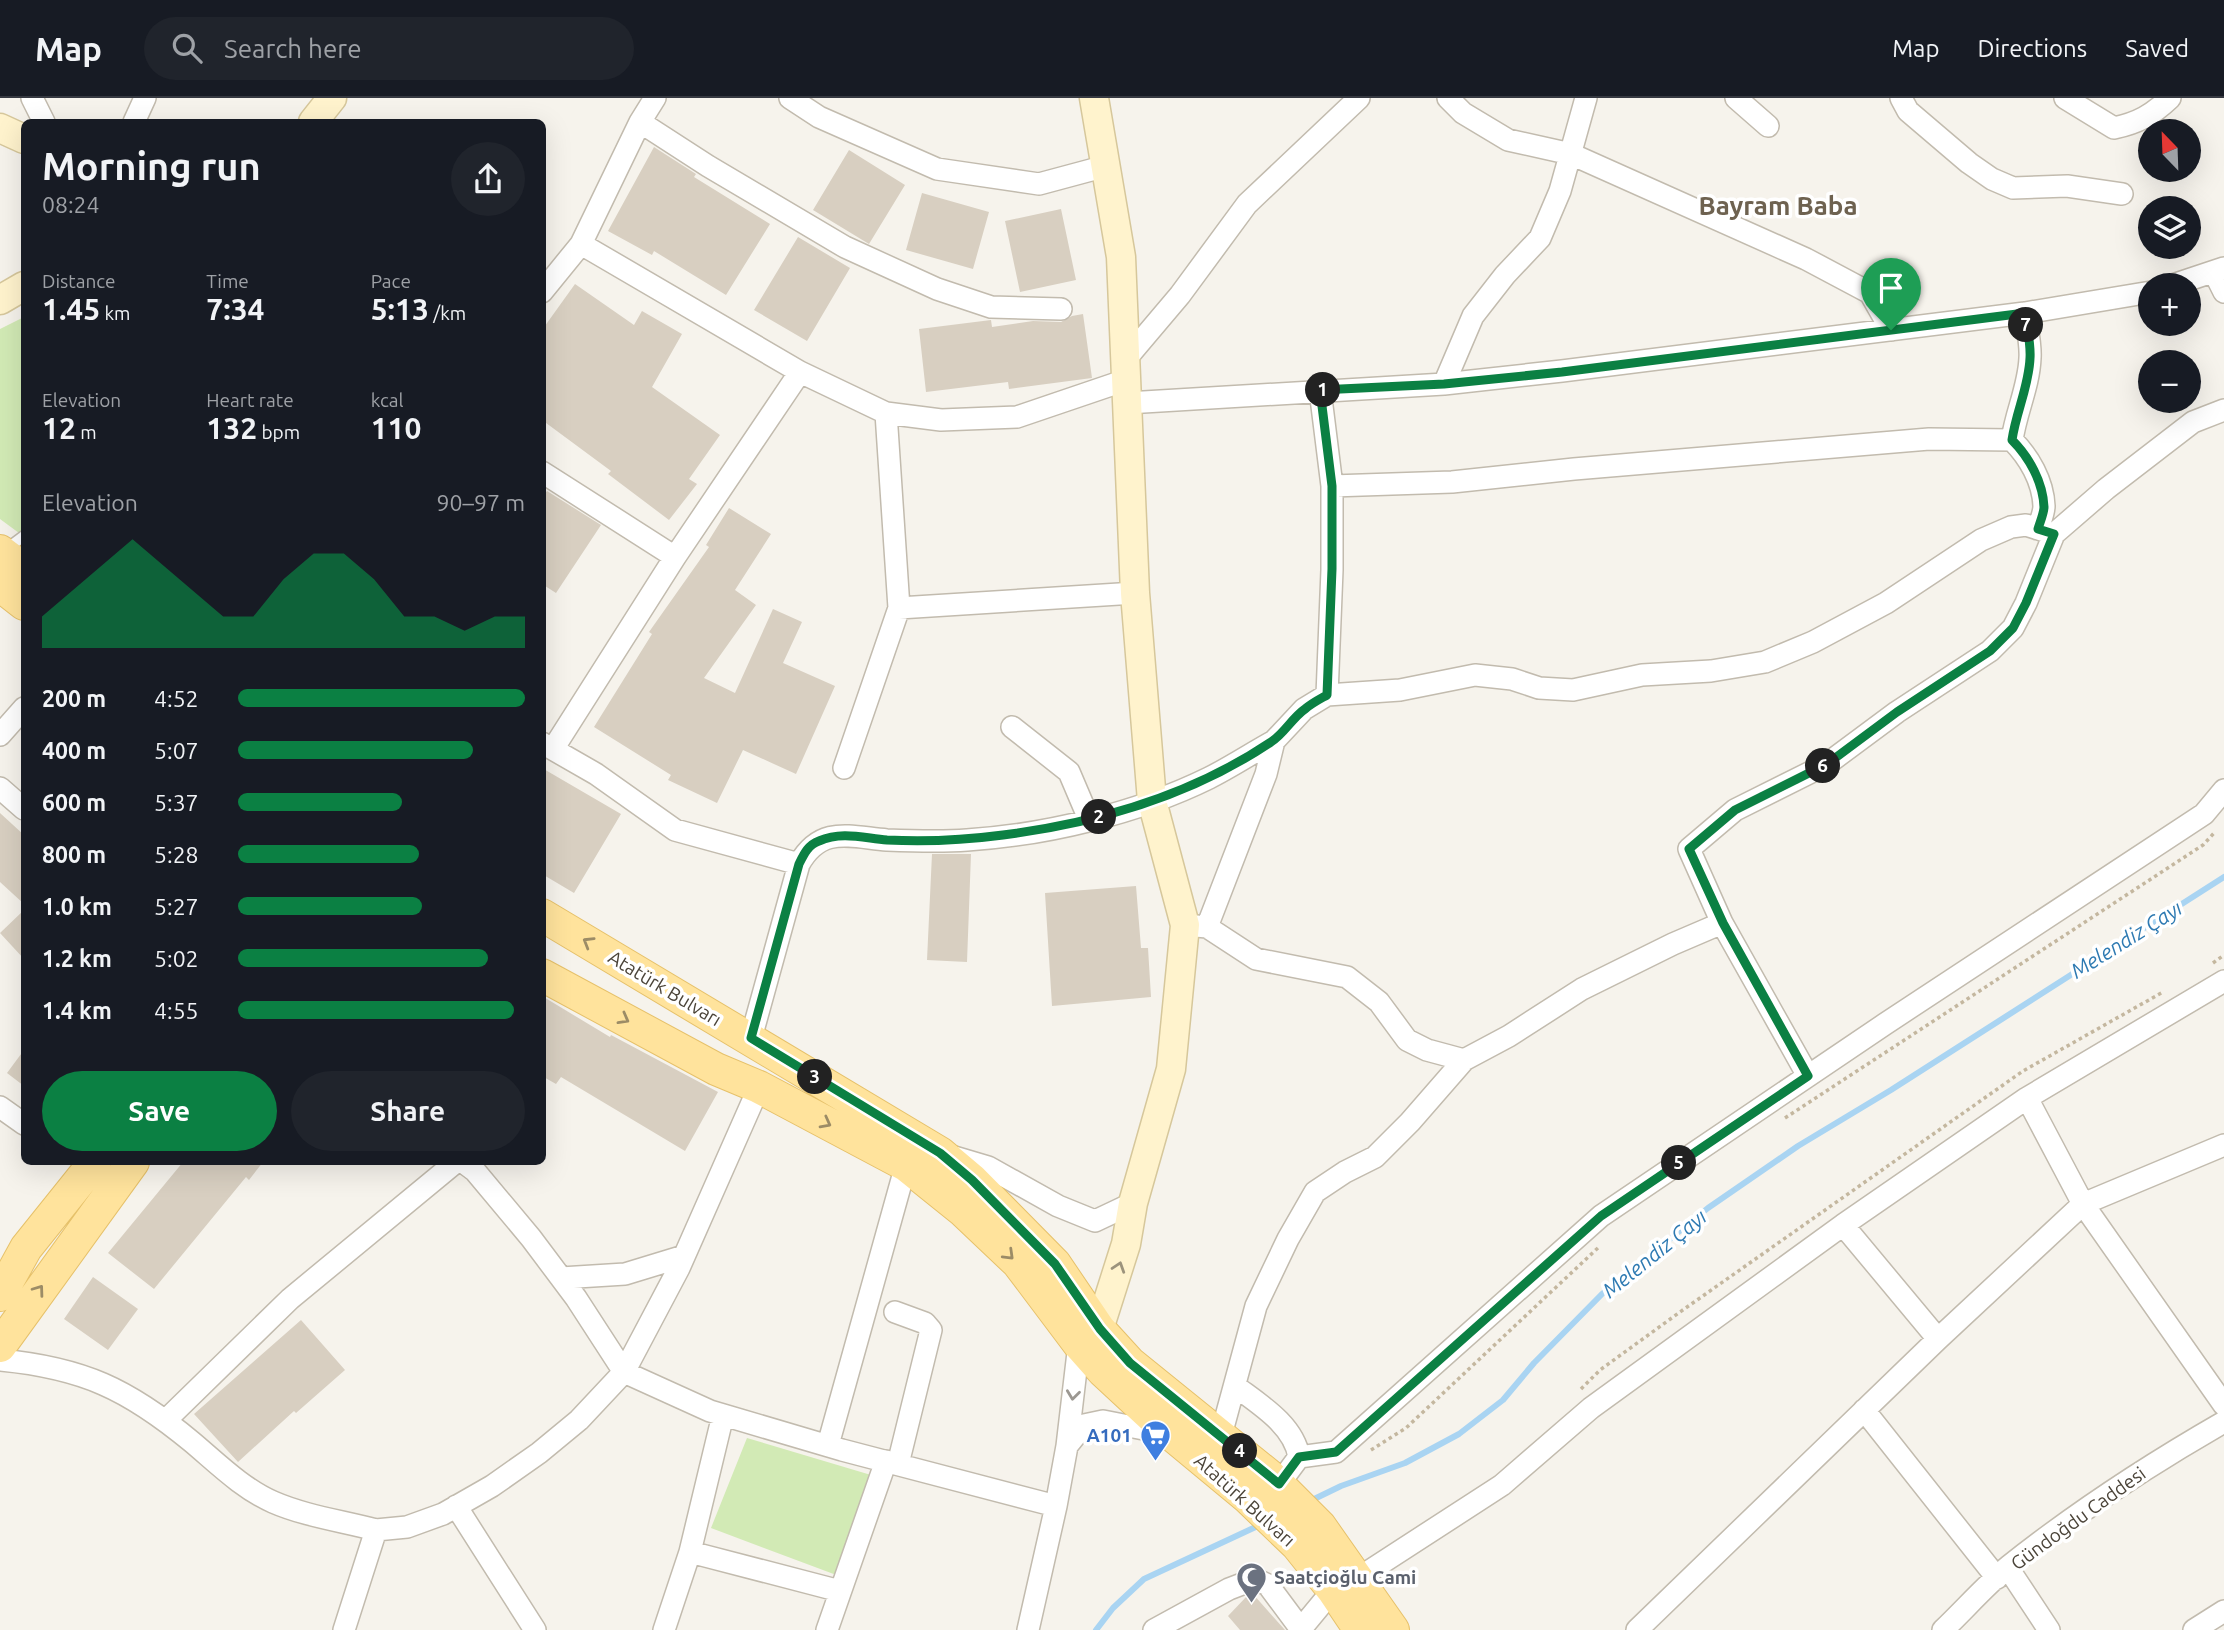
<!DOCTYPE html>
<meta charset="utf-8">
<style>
:root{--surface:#171b24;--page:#20242c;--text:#f1f3f6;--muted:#9ea1a6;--line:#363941;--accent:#0b8043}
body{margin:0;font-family:Ubuntu,sans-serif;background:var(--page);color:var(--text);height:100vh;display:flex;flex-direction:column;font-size:26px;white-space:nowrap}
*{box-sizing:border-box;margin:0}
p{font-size:23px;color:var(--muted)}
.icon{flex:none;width:38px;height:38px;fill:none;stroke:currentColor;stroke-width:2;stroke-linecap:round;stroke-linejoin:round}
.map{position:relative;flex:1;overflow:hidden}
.drawer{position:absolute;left:21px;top:21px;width:525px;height:1046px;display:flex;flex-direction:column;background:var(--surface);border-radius:10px;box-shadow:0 7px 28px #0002}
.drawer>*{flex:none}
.needle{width:46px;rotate:337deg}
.controls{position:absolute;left:2138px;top:21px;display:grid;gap:14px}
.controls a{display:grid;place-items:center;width:63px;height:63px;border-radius:50%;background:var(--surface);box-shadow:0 7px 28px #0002;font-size:35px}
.pin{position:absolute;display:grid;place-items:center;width:60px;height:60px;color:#fff;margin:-72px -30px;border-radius:50% 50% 50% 0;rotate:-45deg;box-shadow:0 0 7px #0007}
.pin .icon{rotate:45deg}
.km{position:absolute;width:35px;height:35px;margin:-18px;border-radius:50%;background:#222;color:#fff;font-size:19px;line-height:35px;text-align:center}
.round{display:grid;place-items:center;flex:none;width:74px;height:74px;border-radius:37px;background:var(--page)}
.summary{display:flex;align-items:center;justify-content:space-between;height:119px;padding:0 21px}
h1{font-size:38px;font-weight:700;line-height:52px}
.stats{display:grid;grid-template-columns:repeat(3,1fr);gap:10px;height:119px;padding:7px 21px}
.stats div{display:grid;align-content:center}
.stats b{font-size:30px;font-weight:700}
.stats small{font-size:19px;font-weight:400}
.stats p{font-size:19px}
.chart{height:196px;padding:14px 21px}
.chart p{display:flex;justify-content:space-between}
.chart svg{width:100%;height:126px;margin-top:7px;fill:var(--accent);opacity:.7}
.button{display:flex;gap:14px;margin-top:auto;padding:14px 21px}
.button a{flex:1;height:80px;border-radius:42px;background:var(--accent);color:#fff;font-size:28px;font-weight:700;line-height:80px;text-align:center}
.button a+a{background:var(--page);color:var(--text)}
ul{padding:0 21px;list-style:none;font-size:23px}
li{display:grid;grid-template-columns:112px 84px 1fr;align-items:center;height:52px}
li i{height:18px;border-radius:9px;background:var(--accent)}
header{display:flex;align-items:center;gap:42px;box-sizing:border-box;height:98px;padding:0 35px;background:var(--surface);border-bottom:2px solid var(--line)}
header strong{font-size:33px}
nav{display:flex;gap:38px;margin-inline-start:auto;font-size:24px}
.search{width:490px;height:63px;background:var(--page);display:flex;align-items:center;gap:18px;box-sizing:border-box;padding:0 24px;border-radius:38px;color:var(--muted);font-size:26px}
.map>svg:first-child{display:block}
</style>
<header>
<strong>Map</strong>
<div class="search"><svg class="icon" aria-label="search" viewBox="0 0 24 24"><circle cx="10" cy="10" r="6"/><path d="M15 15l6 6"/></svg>Search here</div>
<nav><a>Map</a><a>Directions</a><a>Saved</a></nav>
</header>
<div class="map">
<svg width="2224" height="1532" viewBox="0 0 2224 1532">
<rect width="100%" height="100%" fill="#f6f3ec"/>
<path fill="#d2eab5" d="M 24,219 L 24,430 L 19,435 L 0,421 L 0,231 Z
M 747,1340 L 871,1377 L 839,1478 L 711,1430 Z"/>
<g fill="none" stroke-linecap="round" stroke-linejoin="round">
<path stroke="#a9d4f2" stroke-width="6" d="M 1310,1403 L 1341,1388 L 1405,1365 L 1459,1336 L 1503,1302 L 1534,1265 L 1602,1196 L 1708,1110 L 1798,1048 L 1891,992 L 2224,779
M 1096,1532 L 1113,1510 L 1144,1481 L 1262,1426"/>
</g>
<path fill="#d8cfc1" d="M 654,49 L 696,76 L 694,79 L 770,126 L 726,197 L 654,153 L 652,157 L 608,133 Z
M 849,52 L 905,87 L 869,146 L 813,112 Z
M 922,95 L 989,114 L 973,171 L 906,152 Z
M 1061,111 L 1076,182 L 1020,194 L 1005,123 Z
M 798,139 L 850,170 L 807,243 L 754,212 Z
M 575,186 L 634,227 L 642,213 L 682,236 L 652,289 L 720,337 L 689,381 L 697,386 L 669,422 L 608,376 L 611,373 L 542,322 L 542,232 Z
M 1083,216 L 1092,280 L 1009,291 L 1008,284 L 926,294 L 919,231 L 991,222 L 992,229 L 1033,223 L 1061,224 L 1072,218 Z
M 547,393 L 601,427 L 556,495 L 542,486 L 542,399 Z
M 729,410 L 771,436 L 735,492 L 756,507 L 704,580 L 735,595 L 773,511 L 802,524 L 783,565 L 835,588 L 796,676 L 743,652 L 717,705 L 668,682 L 671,677 L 594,629 L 652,536 L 649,534 L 709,449 L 706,447 Z
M 542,670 L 621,716 L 574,795 L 542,776 Z
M 0,715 L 24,737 L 24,806 L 0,784 Z
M 932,756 L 971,756 L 967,864 L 927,862 Z
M 1136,788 L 1141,850 L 1148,850 L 1151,899 L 1052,908 L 1045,795 Z
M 24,812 L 24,861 L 0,835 Z
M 542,898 L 610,939 L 611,937 L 718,994 L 685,1053 L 561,979 L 556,986 L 542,978 Z
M 24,952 L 24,988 L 7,975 Z
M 183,1064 L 263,1064 L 249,1082 L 246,1079 L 154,1191 L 108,1155 Z
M 93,1179 L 138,1211 L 108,1252 L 64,1221 Z
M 301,1222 L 345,1272 L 296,1315 L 294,1313 L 238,1364 L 194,1316 Z
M 1253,1496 L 1285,1532 L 1240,1532 L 1228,1518 L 1247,1498 Z"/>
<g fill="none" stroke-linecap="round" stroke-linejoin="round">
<defs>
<path id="lane" d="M 4,453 L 24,438"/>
<path id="street" d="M 32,0 L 44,24
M 790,0 L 819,19 L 937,71 L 1039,86 L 1106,68
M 1448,0 L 1463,15 L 1508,42 L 1571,56 L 1806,161 L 1870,195 L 1891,232
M 1736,0 L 1768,28
M 1901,0 L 1908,13 L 1969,65 L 1992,81 L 2013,90 L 2067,88 L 2122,96
M 2065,0 L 2114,30 C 2138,25 2152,17 2170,0
M 134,24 L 145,0
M 640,24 L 708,68 L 845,149 L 937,191 L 991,209 L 1061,211
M 581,146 L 800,274 L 886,315 L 941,322 L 1017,319 L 1126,282
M 2214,174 L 2224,194
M 2173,187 L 2224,170
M 542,194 L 581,146 L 640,24 L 655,0
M 1125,262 L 1180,197 L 1247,106 L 1359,0
M 1444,286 L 1473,218 L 1505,177 L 1540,140 L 1560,93 L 1586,0
M 1320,292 L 1332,388 L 1332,472 L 1327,597
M 1127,305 L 1444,286 L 1562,273 L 2025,215 L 2151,194
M 2012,342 C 2016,314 2029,288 2030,260 C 2031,246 2027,230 2025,215
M 542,374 L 675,459
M 1332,388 L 1452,384 L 1574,371 L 1929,341 L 2012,342 C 2029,359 2043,383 2044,408 C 2044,415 2040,424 2038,431
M 899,510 L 1135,495
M 1012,629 L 1069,674 L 1089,721
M 0,637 L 24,610
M 542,645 L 596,676 L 675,732 L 799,766
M 553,651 L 675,459 L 800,274
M 844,670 L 899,510 L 886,315
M 0,690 L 24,711
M 1722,825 L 1808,978
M 1185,827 L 1207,829 L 1266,676 L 1274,643 L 1304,611 L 1327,597 L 1400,592 L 1475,577 L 1512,581 L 1539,590 L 1573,592 L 1642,577 L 1711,573 L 1765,564 L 1813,544 L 1886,505 L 1981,442 L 2011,429 L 2026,427 L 2054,436
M 1207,829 L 1256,861 L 1347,879 L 1379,904 L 1407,942 L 1427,952 L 1464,962
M 751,940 L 799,766 C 821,727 850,739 887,742 C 913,743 941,744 967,742 C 1046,737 1138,715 1209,680 C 1231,669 1252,655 1274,643
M 2027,1000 L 2083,1106 L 2224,1307
M 0,1009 L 24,1026
M 951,1058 L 988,1069 L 1058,1108 L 1095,1123 L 1133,1105
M 463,1064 L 475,1073 L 531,1140 L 576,1200 L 624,1274 L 710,1313 L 842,1352 L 1056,1408
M 1843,1127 L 1938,1241
M 561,1180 L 625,1176 L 684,1158
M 895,1214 L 925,1225 L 931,1232 L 898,1366
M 0,1262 C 83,1270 128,1291 192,1344 C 217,1365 243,1391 273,1404 C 305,1418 342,1423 376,1432 L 344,1532
M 1235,1288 C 1259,1306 1294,1327 1299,1359 L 1279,1386
M 1864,1312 L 1997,1480
M 166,1322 L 290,1201 L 456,1064
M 1221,1337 L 1256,1208 L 1288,1141 L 1315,1094 L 1345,1074 L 1375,1059 L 1410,1024 L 1464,962 L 1509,938 L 1582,891 L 1673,846 L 1722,825 L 1689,751 L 1735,712 L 1827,666 L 1897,614 L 1990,553 L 2013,530 L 2026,505 L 2054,436 L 2106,391 L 2193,324 L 2224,312
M 828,1347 L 906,1067
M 1067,1348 L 1084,1327 L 1103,1323 L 1169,1336
M 1299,1359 L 1336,1354 L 1601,1118 L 1885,926 L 2204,716 L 2224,692
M 456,1408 L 535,1532
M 376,1432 L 407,1429 L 443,1416 L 492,1388 L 539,1355 L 579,1322 L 624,1274 L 679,1170 L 759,989
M 690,1454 L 840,1493
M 2008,1470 L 2049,1532
M 1357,1481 L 1502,1387 L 1591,1310 L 1843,1127 L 2027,1000 L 2224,883
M 664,1532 L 690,1454 L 723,1317
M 827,1532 L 886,1363
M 1028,1532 L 1056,1408 L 1067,1348 L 1079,1246
M 1154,1532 L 1229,1491 L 1255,1481 L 1268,1487 L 1300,1530
M 1300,1532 L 1333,1492
M 1637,1532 L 1938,1241 L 2083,1106 L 2224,1047
M 1943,1532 C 1965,1511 1986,1487 2009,1468 C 2077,1414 2149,1367 2224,1324
M 2194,1532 L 2224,1513"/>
<path id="secondary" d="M 1094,0 L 1121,159 L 1135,495 L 1152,703 L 1185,827 L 1171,971 L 1133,1105 L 1126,1146 L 1099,1231
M 313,24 L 332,0
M 0,30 L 24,41
M 0,202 L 24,188"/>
<path id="primary" d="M 0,453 L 24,471
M 0,487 L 24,506
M 542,817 L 940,1055 L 972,1082 L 1055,1166 L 1099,1231 L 1130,1265 L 1271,1379 L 1320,1428 L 1393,1532
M 542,877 L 716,971 L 759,989 L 906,1067 L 962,1112 L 1018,1165 L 1079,1246 L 1103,1273 L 1172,1337 L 1248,1400 L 1297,1447 L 1333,1492 L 1360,1532
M 0,1197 L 26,1150 L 95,1064
M 0,1248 L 133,1064"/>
</defs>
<use href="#lane" stroke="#c2bbae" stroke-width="13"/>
<use href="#street" stroke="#c2bbae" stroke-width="24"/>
<use href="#secondary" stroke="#d6c79b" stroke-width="31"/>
<use href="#primary" stroke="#e6c16a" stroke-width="34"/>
<path stroke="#c4b79f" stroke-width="3.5" stroke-dasharray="3.5 3.5" stroke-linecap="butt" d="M 2213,865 L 2224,857
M 1785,1020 L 2203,747 L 2215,734
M 1581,1291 L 1600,1272 L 1680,1214 L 2023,973 L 2163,894
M 1371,1352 L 1406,1330 L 1600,1148"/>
<use href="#lane" stroke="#fff" stroke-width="10"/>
<use href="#street" stroke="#fff" stroke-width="21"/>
<use href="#secondary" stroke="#fff3cd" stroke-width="28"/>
<use href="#primary" stroke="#ffe39c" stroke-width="32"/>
</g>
<defs><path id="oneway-chevron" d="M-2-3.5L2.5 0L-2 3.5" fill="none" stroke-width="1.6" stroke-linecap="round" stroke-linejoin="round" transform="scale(1.75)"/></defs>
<g stroke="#9c8c66">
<use href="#oneway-chevron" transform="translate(588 844) rotate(-149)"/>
<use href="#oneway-chevron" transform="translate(624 921) rotate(29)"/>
<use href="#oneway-chevron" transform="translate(826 1025) rotate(28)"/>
<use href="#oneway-chevron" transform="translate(1009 1157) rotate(44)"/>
<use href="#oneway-chevron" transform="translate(39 1192) rotate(-54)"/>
</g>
<use stroke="#9c937c" href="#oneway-chevron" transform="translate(1119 1169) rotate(-72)"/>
<use stroke="#9c9892" href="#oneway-chevron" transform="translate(1073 1297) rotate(97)"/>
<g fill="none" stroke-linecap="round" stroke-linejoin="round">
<defs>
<path id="route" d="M 2025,215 C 2027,230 2031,246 2030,260 C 2029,288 2016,314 2012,342 C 2029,359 2043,384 2044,409 C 2044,415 2040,424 2038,431 L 2054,436 L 2026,505 L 2013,530 L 1990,553 L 1897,614 L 1827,666 L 1735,712 L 1689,751 L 1723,825 L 1808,978 L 1601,1118 L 1336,1354 L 1299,1359 L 1279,1386 L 1130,1265 L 1100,1231 L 1055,1166 L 972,1082 L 940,1055 L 751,940 L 799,766 C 804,756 808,747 819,743 C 842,733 863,740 887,742 C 925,744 965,742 1003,737 C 1097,725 1192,697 1271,644 C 1284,636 1292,620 1305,611 C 1312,605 1320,601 1327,597 L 1332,471 L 1332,388 L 1320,292 L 1444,286 L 1562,274 Z"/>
</defs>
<use href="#route" stroke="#fff" stroke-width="14"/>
<use href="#route" stroke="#0b8043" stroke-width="9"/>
</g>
<defs>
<symbol id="supermarket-pin" viewBox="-11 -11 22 30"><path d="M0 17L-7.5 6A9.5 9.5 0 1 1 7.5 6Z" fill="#3f7fe0" stroke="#fff"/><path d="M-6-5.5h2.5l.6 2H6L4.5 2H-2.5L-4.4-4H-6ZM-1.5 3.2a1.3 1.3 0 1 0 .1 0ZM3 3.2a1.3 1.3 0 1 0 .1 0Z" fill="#fff"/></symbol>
<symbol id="mosque-pin" viewBox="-11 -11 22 30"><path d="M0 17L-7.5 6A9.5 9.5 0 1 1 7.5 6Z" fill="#6b7280" stroke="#fff"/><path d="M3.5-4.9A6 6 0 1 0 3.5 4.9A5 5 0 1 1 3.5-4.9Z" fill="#fff"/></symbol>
</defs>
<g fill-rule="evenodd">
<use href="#supermarket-pin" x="1138" y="1320" width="35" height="47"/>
<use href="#mosque-pin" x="1234" y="1462" width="35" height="47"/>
</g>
<g text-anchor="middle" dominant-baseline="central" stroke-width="7" stroke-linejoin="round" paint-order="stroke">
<g font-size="19" fill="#4b4439" stroke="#fff">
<text transform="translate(665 890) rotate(31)">Atatürk Bulvarı</text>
<text transform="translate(1245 1402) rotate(42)">Atatürk Bulvarı</text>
<text transform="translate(2078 1420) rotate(-36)">Gündoğdu Caddesi</text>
</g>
<g font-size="19" font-weight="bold" fill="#366cbe" stroke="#fff" text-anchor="end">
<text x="1132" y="1337">A101</text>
</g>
<g font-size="19" font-weight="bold" fill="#5b616d" stroke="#fff" text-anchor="start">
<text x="1274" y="1479">Saatçioğlu Cami</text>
</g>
<g font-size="21" font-style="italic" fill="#2e7ab2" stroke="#fff">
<text transform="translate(2126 841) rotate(-32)">Melendiz Çayı</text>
<text transform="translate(1654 1155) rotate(-39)">Melendiz Çayı</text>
</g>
<g font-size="26" font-weight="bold" fill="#6e6250" stroke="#fff">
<text x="1778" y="107">Bayram Baba</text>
</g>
</g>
</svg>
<div class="controls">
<a><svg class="needle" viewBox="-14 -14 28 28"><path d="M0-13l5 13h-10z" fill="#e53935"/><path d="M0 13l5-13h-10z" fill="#9ea1a6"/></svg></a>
<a><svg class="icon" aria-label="layers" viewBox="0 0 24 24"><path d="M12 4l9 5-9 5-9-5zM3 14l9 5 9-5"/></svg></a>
<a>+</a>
<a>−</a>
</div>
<div class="pin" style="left:1891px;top:232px;background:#1e9e55"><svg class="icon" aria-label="arrive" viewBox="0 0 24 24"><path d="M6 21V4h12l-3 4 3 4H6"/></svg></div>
<b class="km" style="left:1323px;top:292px">1</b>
<b class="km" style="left:1099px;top:719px">2</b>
<b class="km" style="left:815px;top:979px">3</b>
<b class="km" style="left:1240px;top:1353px">4</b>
<b class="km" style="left:1679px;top:1065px">5</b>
<b class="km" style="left:1823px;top:668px">6</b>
<b class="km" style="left:2026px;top:227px">7</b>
<section class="drawer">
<div class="summary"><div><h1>Morning run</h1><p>08:24</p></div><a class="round"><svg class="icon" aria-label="share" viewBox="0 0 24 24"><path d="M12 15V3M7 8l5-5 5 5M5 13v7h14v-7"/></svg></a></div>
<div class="stats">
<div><p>Distance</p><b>1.45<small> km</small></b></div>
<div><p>Time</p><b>7:34</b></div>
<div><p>Pace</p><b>5:13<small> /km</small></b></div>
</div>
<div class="stats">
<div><p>Elevation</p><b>12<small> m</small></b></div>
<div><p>Heart rate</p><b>132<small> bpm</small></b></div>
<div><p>kcal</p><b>110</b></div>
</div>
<div class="chart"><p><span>Elevation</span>90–97 m</p>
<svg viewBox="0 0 160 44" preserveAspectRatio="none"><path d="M0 44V33L10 24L20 15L30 6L40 15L50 24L60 33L70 33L80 20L90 11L100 11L110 20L120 33L130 33L140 38L150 33L160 33V44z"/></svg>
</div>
<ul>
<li><b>200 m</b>4:52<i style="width:100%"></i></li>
<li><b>400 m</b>5:07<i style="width:82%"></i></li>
<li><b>600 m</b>5:37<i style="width:57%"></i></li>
<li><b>800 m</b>5:28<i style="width:63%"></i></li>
<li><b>1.0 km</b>5:27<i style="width:64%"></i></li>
<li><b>1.2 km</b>5:02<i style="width:87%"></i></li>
<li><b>1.4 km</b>4:55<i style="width:96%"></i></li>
</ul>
<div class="button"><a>Save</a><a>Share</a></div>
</section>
</div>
